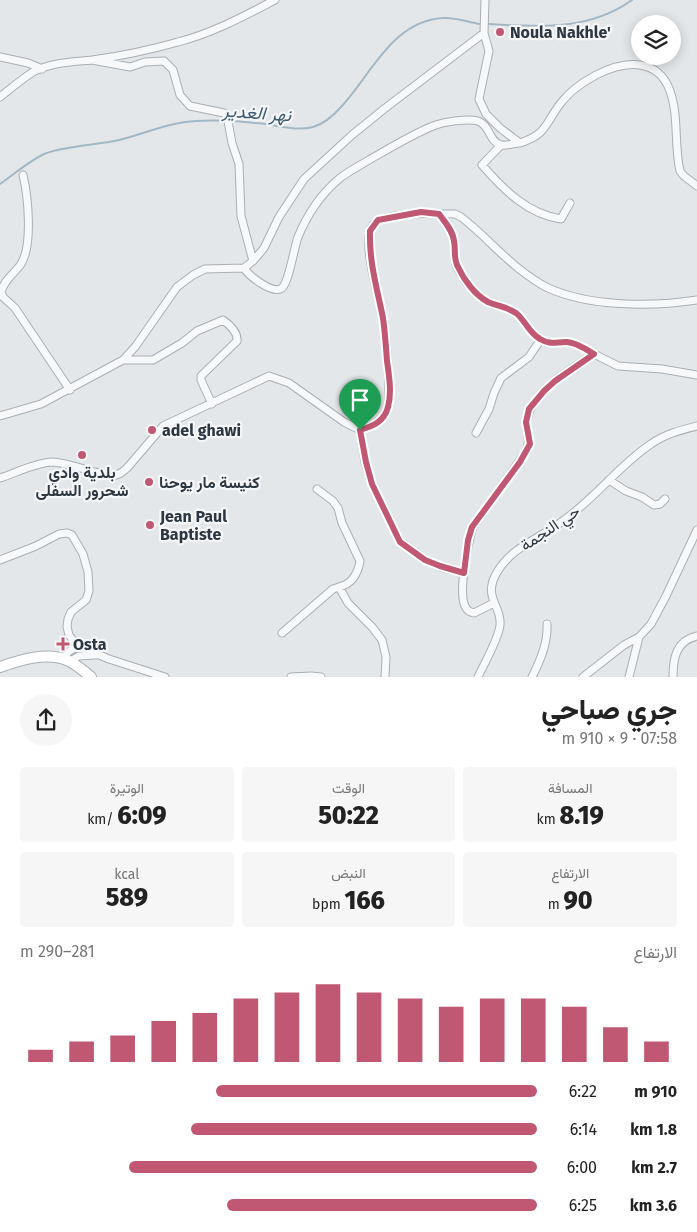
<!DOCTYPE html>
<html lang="ar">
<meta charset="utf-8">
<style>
:root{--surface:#fff;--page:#f6f6f6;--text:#222;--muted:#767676;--accent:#c05873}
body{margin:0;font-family:"Fira Sans",Vazirmatn,sans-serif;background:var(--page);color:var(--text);direction:rtl;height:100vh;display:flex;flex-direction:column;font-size:19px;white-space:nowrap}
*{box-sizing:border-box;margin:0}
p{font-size:16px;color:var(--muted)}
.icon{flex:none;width:28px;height:28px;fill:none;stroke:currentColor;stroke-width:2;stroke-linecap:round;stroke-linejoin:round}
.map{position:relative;height:677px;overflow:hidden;direction:ltr}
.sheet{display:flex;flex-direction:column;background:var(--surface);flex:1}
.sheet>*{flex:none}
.tools{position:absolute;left:631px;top:15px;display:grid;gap:10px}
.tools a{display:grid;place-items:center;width:50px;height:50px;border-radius:50%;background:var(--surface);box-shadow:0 2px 12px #0003;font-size:25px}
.pin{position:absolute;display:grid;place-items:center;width:42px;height:42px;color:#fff;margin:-51px -21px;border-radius:50% 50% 50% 0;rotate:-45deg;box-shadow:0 0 5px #0007}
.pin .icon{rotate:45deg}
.round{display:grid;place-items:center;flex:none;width:52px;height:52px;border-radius:26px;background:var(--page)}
.overview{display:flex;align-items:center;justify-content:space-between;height:85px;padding:0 20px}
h1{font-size:28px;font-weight:800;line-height:38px}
.figures{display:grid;grid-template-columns:repeat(3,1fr);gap:8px;height:85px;padding:5px 20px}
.figures div{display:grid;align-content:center;border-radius:5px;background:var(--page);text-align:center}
.figures b{font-size:25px;font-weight:800}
.figures small{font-size:14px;font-weight:400}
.figures p{font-size:14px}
.chart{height:140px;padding:10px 20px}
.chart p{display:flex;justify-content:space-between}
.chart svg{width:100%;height:90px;margin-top:5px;stroke:var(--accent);stroke-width:6}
ul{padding:0 20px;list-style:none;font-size:16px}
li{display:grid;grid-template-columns:80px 60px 1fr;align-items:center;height:38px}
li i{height:12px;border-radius:6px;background:var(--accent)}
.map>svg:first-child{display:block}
</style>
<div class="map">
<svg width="697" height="677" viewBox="0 0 697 677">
<rect width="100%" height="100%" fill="#e4e7ea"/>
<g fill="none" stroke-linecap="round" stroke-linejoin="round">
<path stroke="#a3b8c6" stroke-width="2" d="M 489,24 C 539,27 589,31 632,0
M 0,184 C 14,174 28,162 44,154 C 62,146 98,145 119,140 C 144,134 169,122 196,121 C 216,120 237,121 256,123 C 275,124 294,132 313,127 C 323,124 334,115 341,107 C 371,75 392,21 443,18 C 455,17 468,22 480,24"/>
<defs>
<path id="minor" d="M 485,0 L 484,33 L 489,51 L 479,99 L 486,114 L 500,128 L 520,143 C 547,134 545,124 560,104 C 576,83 613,61 640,65 C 655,67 665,77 670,91 C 679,116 674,145 680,171 L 684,176 L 697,186
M 0,57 L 28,63 L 42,69
M 92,60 L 130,67 L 145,62 L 164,61 L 173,70 L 180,95 L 190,106 L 224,113 L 227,116 L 232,143 L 239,164 L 241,216 L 253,261
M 0,97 C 10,89 22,79 33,72 C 52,62 72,62 92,60 C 121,56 150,50 178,42 C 213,33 244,16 275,0
M 501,145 L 482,165 C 503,189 527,214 561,219 L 570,203
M 23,175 C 28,196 33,245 21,264 C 14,274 4,280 1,292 L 3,297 L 15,308 L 70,390
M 439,214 L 455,214 L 461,217 C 481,232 498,252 518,268 C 527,275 536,282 546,287 C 588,307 652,307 697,300
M 244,268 C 249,276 273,295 282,288 C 289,282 294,248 298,237 C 307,215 322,193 340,178 C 349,171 359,166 369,160 C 390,148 411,135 433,126 C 443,122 468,118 478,121 C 490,125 489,142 501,145 C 507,146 514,143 520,143
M 594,354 L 618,366 L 662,369 L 697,375
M 123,360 L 153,360 L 182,343 L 197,331 L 223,320 C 230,325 238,332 237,341 L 201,376 L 201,380 L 212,404
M 0,416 L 41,404 L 123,360 L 135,347 L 177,287 L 193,275 L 205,269 L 244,268 L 253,261 L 264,248 L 279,217 L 304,179 L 352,135 L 384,109 L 484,33
M 360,430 L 365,462 L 372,484 L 400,541 L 425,560 L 440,567 L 464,573
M 476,433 L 489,409 L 494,393 L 501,378 L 529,357 L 541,339
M 0,478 C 16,473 34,463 52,462 C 69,462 105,478 116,475 C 121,474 124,471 128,467 L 163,426 L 269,376 L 289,383 L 344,422 L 360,430 C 377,425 387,418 389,399 C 389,374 387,348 384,323 C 381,302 360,242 373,225 C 383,213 424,213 439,214 C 444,222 453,231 454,241 C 456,250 453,258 457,267 C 464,280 475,295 488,302 C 497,307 507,307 516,313 C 525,321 529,333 540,339 C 550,345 555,342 566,342 C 575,342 586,349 594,354 C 570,370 534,389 527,419 C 524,432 533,436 525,453 L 473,527 C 468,543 458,591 465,606 C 467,611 470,612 474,613 L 494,603
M 609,480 L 626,491 L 642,497 L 654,505 L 660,504 L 665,499
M 317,489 L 333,501 L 338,508 L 342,523 L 360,561 C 358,573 352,584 339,587
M 0,560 L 36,546 L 59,534 L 67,533 L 72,535 L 83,554 L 88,572 L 89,591 L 86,600 L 71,612 L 68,619 L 67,627 L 69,635 L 78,647
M 282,633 L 333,589 L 339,587 L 348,603 L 372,627 L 382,640 L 386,657 L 385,677
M 63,659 L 68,652 L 75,648 L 85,649 L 109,659 L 165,677
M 70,661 L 79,656 L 96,655
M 291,677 L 311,676 L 321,677
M 478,677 C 484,664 499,638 500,625 C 502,606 483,598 496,574 C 510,548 538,539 560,523 C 594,500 618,466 651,444 C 665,434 681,430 697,426
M 532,677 C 540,661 548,643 547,624
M 583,677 L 624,645 L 639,637
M 629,677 L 639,637 L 651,624 L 666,596 L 697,530
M 673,677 C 673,658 676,641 697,636"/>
<path id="secondary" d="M 0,667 C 20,660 48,651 69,661 C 77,665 84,671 91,677"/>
</defs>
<use href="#minor" stroke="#a9afb4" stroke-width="9"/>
<use href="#secondary" stroke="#a9afb4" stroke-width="12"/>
<use href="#minor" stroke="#f6f8f9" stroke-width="7"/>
<use href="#secondary" stroke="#fff" stroke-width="10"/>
</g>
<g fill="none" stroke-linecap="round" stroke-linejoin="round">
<defs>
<path id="route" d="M 421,212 L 439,214 C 445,222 453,231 454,241 C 456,250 453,258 458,267 C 464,280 475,295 488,302 C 497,306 507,307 516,313 C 525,320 529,333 540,339 C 550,345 555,342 566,342 C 575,342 586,349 594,354 L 555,381 L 544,391 L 529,409 L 526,422 L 530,444 L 520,462 L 472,527 L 468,540 L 464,573 L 440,566 L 425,560 L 400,542 L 372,484 L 366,462 L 360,430 C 373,426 384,422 388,407 C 392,393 389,375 387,361 C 386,347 385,332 383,318 C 377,288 369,262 370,231 L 378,220 Z"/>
</defs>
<use href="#route" stroke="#fff" stroke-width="10"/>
<use href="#route" stroke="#c05873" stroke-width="6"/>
</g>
<g fill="#c05873" stroke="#f4f6f8" stroke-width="2">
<circle cx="500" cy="32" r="5"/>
<circle cx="152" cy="430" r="5"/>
<circle cx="82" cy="455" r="5"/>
<circle cx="149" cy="482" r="5"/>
<circle cx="150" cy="525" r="5"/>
<path d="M60.5 636.5h5v5h5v5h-5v5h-5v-5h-5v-5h5z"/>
</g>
<g text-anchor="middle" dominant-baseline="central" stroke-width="4.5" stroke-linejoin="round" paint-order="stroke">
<g font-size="16" font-weight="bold" fill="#2d3741" stroke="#f4f6f8" text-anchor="start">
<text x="510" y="32">Noula Nakhle'</text>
<text x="162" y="430">adel ghawi</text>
<text x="82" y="472" text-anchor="middle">بلدية وادي<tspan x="82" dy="18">شحرور السفلى</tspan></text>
<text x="159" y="482">كنيسة مار يوحنا</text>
<text x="160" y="516">Jean Paul<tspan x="160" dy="18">Baptiste</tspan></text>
<text x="73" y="644">Osta</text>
</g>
<g font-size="16" fill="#2d3741" stroke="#f4f6f8">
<text transform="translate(550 528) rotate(-34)">حي النجمة</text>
</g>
<g font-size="18" font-style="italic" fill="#3c5970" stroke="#f4f6f8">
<text transform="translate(257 113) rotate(4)">نهر الغدير</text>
</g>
</g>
</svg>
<div class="tools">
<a><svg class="icon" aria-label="layers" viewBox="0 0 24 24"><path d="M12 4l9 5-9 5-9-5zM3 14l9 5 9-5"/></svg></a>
</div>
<div class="pin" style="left:360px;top:430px;background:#1e9e55"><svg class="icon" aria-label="arrive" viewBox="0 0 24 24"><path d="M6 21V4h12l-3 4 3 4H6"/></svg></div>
</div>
<section class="sheet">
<div class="overview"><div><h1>جري صباحي</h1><p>07:58 · 9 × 910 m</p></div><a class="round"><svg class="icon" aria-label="share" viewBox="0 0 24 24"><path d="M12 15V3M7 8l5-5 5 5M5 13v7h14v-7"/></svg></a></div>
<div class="figures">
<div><p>المسافة</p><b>8.19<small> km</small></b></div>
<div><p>الوقت</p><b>50:22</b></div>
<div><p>الوتيرة</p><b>6:09<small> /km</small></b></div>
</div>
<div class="figures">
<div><p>الارتفاع</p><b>90<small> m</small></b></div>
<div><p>النبض</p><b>166<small> bpm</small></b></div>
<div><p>kcal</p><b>589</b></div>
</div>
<div class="chart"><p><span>الارتفاع</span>281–290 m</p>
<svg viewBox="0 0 160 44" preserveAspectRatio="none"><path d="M5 44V38M15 44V34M25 44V31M35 44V24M45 44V20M55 44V13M65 44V10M75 44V6M85 44V10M95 44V13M105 44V17M115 44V13M125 44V13M135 44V17M145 44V27M155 44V34"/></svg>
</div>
<ul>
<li><b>910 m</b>6:22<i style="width:62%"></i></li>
<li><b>1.8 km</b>6:14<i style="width:67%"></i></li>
<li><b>2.7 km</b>6:00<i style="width:79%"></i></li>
<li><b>3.6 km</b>6:25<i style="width:60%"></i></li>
</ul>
</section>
